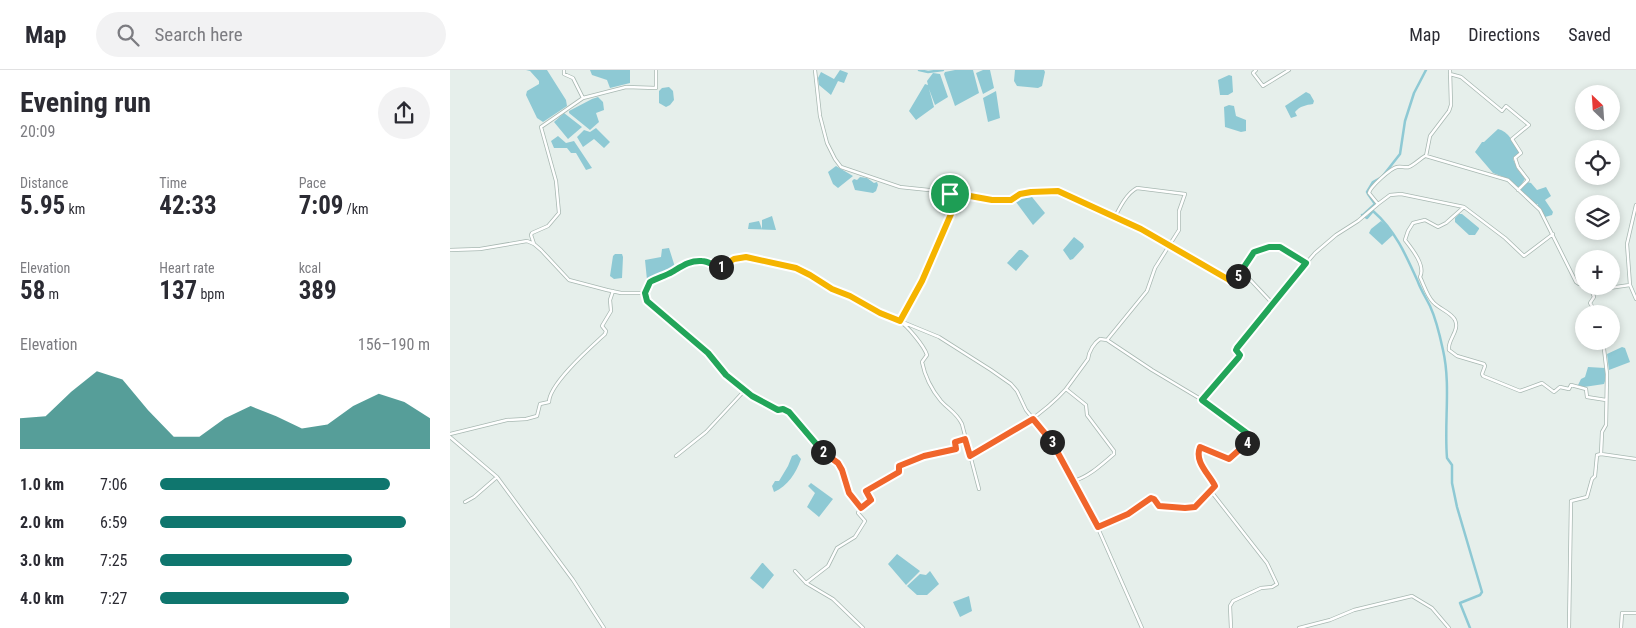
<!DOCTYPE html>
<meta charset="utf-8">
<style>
:root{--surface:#fff;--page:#f2f2f3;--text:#2b2b33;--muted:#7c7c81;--line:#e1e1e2;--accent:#0f766e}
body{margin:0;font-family:"Roboto Condensed",sans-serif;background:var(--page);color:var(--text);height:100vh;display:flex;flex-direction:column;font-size:19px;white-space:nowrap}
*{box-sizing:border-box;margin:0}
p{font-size:16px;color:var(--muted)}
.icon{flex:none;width:28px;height:28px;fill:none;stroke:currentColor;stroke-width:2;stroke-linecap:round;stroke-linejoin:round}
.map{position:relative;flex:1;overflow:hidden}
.side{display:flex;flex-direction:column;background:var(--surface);width:450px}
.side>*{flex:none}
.needle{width:32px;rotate:335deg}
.tools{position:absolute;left:1125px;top:15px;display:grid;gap:10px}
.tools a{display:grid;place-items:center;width:45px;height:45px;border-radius:50%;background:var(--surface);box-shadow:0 2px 8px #0003;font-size:25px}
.pin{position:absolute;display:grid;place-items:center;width:42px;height:42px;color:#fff;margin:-21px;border:2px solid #fff;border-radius:50%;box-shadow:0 1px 5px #0007}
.km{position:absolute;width:25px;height:25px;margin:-12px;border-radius:50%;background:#222;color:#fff;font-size:14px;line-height:25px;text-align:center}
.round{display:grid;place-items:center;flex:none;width:52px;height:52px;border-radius:26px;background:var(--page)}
.overview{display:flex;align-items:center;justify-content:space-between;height:85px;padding:0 20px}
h1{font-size:28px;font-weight:700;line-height:38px}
.stats{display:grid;grid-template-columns:repeat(3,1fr);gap:8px;height:85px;padding:5px 20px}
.stats div{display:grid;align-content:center}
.stats b{font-size:25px;font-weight:700}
.stats small{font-size:14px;font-weight:400}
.stats p{font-size:14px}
.chart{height:140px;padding:10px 20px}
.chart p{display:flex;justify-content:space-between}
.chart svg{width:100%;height:90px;margin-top:5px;fill:var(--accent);opacity:.7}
ul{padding:0 20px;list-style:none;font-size:16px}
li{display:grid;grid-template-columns:80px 60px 1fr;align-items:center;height:38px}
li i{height:12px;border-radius:6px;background:var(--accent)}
header{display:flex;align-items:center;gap:30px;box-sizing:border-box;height:70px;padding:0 25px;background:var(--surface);border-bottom:1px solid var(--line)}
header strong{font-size:24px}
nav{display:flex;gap:28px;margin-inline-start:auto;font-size:18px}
.search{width:350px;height:45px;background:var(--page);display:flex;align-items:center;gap:12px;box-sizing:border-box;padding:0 18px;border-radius:28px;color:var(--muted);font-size:19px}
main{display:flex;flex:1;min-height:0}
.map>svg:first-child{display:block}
</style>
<header>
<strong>Map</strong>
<div class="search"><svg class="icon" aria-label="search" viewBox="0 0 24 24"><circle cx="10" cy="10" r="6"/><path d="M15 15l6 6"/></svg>Search here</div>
<nav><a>Map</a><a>Directions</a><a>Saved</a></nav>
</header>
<main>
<section class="side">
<div class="overview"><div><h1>Evening run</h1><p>20:09</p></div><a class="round"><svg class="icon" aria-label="share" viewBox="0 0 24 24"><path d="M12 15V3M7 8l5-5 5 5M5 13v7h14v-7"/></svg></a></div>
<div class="stats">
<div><p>Distance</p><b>5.95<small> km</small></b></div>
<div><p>Time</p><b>42:33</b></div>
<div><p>Pace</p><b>7:09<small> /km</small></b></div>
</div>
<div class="stats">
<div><p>Elevation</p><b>58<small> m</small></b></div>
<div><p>Heart rate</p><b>137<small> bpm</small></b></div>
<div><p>kcal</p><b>389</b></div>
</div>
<div class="chart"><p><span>Elevation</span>156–190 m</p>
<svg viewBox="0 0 160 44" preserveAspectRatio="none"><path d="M0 44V29L10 28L20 16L30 6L40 10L50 25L60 38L70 38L80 29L90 23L100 28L110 34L120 32L130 23L140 17L150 21L160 29V44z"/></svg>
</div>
<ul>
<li><b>1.0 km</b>7:06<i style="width:85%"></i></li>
<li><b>2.0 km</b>6:59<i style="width:91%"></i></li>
<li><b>3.0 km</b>7:25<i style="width:71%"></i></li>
<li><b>4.0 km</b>7:27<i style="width:70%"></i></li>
</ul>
</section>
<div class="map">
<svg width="1186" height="558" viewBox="0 0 1186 558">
<rect width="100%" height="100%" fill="#e6efeb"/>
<path fill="#8ec9d4" d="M 76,0 L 97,0 L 116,30 L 117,36 L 93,52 L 87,48 L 76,25 L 77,21 L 89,14 L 89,11 L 80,1 Z
M 140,0 L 180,0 L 180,13 L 160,18 L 157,10 L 142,5 Z
M 390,0 L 398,3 L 394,13 L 388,11 L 381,25 L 369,15 L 368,8 L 371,2 L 384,9 Z
M 505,0 L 523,0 L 529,23 L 505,36 L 494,4 L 495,2 Z
M 533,0 L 540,0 L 544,18 L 533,24 L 526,3 Z
M 565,0 L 594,0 L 595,2 L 592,16 L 588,18 L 567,16 L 564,11 Z
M 483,3 L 490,4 L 498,27 L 485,35 L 479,19 L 484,37 L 466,50 L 459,41 L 475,14 L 478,15 L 477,11 Z
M 779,5 L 782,6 L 783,22 L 778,25 L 770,25 L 768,10 Z
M 219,17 L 223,21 L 224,30 L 220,35 L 216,37 L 209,33 L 209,21 L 212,18 Z
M 546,21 L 550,48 L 538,52 L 533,28 Z
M 856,22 L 860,24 L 864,31 L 863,34 C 856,35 850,36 845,42 L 847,46 L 841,48 L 835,36 Z
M 148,27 L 153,32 L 154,40 L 146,43 L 149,52 L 140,60 L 119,43 L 119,41 L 142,29 Z
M 779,35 L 784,36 L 786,46 L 796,50 L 796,61 L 791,62 L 775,57 L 774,37 Z
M 114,43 L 132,57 L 118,69 L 104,52 Z
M 146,58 L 160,72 L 154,78 L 144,69 L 133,77 L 127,67 L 134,60 L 140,62 Z
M 1048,59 C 1058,61 1065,74 1070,83 L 1063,89 L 1068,100 L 1075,109 L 1069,118 L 1059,109 L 1043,103 L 1025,82 L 1032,72 L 1034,72 Z
M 108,66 L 116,73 L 124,71 L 142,98 L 136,100 L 126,83 L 121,83 L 117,78 L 104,78 L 101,71 Z
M 386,96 L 403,106 L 388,118 L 383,114 L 378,102 Z
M 410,107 L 417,108 L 424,113 L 427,112 L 428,115 L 426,121 L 423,123 L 405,120 L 402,111 L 404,109 L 407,110 Z
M 1077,112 L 1081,113 L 1087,120 L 1096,117 L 1101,126 L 1095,130 L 1103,142 L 1102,145 L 1095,147 L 1087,136 L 1088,134 L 1085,134 L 1070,120 Z
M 582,127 L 595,143 L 583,155 L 566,132 L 569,129 Z
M 1009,144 L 1012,144 L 1029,158 L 1029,159 L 1025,165 L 1019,165 L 1005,152 L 1005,148 Z
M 322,146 L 326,160 L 298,159 L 299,153 L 309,151 L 312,159 L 312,150 Z
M 931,151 L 936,155 L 943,165 L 932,175 L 919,163 L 921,159 Z
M 624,167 L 633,174 L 634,177 L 623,189 L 620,190 L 613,180 Z
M 219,178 L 225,197 L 220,202 L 197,210 L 195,190 L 211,187 L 212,179 Z
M 569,180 L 572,180 L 579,186 L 566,201 L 557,193 Z
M 165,184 L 172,184 L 173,187 L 172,208 L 164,209 L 160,206 L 163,186 Z
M 1172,277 L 1175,278 L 1180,292 L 1159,300 L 1157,284 Z
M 1138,297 L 1155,298 L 1156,308 L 1154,314 L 1134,317 L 1128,315 L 1131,309 L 1135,307 Z
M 347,384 L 351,389 C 346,403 338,416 324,422 L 322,416 L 325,411 L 329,411 L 338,396 L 342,386 Z
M 361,413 L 383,429 L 369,447 L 357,437 L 365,423 L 358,416 Z
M 447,484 L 470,501 L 456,515 L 438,494 Z
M 312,493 L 313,493 L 324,505 L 313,519 L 300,508 Z
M 480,501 L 489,514 L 477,525 L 467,525 L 457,516 L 470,504 L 476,505 Z
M 519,526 L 522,541 L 510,547 L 503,532 Z"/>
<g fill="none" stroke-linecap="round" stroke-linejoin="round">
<path stroke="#8ec9d4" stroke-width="2.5" d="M 469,0 L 478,2 L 493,0
M 912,145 L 917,148 L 923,141 C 945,160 956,185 968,212 C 971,220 976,228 980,236 C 986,249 990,266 993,280 C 1001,315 994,352 997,388 L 1002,395 L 1002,413 L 1007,437 L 1032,522 L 1030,525 L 1010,533 L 1020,558
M 913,145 L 925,134 L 918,124 L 917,122 L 923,112 L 932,107 L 950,84 L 955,51 L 964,23 L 976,0"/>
<defs>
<path id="minor" d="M 114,0 L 114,4 L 123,8 L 133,28 L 176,17 L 206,18 L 206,0
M 365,0 L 370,46 L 377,73 L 385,89 L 391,97 L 450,117 L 498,122 L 502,132 L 501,144 L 472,211 L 450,251 L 489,267 L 541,300 L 561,314 L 567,321 L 576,340 L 602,372 L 640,440 L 692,558
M 806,0 L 803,3 L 813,16 L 839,0
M 1000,0 L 1001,35 L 999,41 L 980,66 L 976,86 L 1058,110 L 1090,140 L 1126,212 L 1129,214 L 1134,213
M 1000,4 L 1011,7 L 1052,41 L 1056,36 L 1079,55 L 1062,69 L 1071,83 L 1065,88 L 1068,97 L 1078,110 L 1068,120
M 498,122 L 541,130 L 561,130 L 570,124 L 581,122 L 608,121 L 691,159 L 781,211 L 793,202 L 822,233
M 928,134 L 919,123 C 920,117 941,98 947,97 C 951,96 955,98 959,97 C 964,95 970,89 975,86
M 1014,137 L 996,153 L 988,157 L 975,150 L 963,153 L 958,161 L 955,170 C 962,179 976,196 970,207 C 974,215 977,226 983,232 C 989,239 1001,242 1005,250 C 1010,261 997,270 999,280 L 1007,286 L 1034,294 L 1035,296 L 1032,304 L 1033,306 L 1070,321 L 1092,313 L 1104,322 L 1110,317 L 1119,319 L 1121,315 L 1136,319 L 1137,327 L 1156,330
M 84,174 L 81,165 L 82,163 L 98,156 L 109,143 L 106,111 L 91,57 L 133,28
M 0,180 L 30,179 L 77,171 L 84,174 L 91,180 L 119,210 L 157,220 L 171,223 L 195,223 L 200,212 L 221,203 L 228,197 L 243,191 L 257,192 L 270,197 C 278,193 285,188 295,187 C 308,187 348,198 361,205 C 369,209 375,215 383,219 C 405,230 427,240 449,251 C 457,255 474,276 477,285 L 472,292 C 475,307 481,319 491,331 C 499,340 506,342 512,354 L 529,419
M 792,202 L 804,182 L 819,177 L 830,177 L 856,193
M 1180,215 L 1177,174 L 1186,135
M 1140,216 L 1144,227 L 1140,233 L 1147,244
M 1151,216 L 1159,218 L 1180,215 L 1186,229
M 195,223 L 197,231 L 202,237 L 214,245 L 258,283 L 276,305 L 302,326 L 328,340 L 333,339 L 339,342 L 371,381 L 387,393 L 399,423 L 411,437
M 752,329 L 789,287 L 790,285 L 786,280 L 787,278 L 822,233 L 865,183 L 886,165 L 908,151 L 928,134 L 940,125 L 951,124 L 1014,137 L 1055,168 L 1074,186 L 1103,164
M 0,364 L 57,350 L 76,349 L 87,346 L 90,334 L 99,332 C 99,314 141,277 155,264 L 156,261 L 152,256 L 161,241 L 160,230 L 163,221
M 0,367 L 47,407 L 123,510 L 154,558
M 1151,384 L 1152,362 L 1156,355 L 1157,304 L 1153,271
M 226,386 L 256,362 L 295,320
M 520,386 C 555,366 589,349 616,319
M 624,411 C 640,406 652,394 664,384 L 664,381 L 637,345 L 636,335 L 616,319 L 638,289 C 639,281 644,273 650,269 L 657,270
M 760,420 L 817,493 L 827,514 L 822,517 L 811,518 L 783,531 L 780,536 L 781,558
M 15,432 L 24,427 L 47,407
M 648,457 L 678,444 L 701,428 L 703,428 L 709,436 L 735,438 L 745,437 L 765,416 C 759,404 744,392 750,377 L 779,389 L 802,367 L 764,337 L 702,300 L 657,270 L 697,221 L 705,198 L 729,160 L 729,141 L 735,124 L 687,118 C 677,123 670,137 665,147
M 345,501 L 356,513 L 383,529 L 413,558
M 356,513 L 378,496 L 387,478 L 405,467 L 415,451 L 408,443 L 411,437 L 421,430 L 416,421 L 449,402 L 449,396 L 474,386 L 506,379 L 505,372 L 515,369
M 849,558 L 880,550 L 904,540 L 962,526 L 982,538 L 999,558
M 1119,558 L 1121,431 L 1137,427 L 1142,409 L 1145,406 L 1147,385 L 1151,384 L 1186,389
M 1171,558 L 1172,543 L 1186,543"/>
</defs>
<use href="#minor" stroke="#a8b8b2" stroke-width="4"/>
<use href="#minor" stroke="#fff" stroke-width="2.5"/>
</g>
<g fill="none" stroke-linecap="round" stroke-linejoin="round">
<defs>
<path id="split-1" d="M 271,197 L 284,189 L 296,187 L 346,198 L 360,205 L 382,219 L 400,226 L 430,243 L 450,251 L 472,211 L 501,144 L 502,132 L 500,124"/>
<path id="split-2" d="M 271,197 C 264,197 259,191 252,191 C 240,190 232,196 222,202 C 215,206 207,208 200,212 L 195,223 L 197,231 L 258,283 L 276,305 L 302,326 L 328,340 L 333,339 L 339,342 L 373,382"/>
<path id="split-3" d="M 373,382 L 388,393 L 392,400 L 399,423 L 411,438 L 421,430 L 416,421 L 449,402 L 449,396 L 474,386 L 506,379 L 505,372 L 515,369 L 520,386 L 583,349 L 602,372"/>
<path id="split-4" d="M 602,372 L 648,457 L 678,444 L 701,428 L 704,429 L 709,436 L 735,438 L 745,437 L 765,416 C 759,404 744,392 750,377 L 779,389 L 797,373"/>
<path id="split-5" d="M 788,206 L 804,182 L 819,177 L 830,177 L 856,193 L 787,278 L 786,280 L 790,285 L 789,287 L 752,330 L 802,367 L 797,373"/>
<path id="split-6" d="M 500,124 L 498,122 L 542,130 L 561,130 L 570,124 L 581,122 L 608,121 L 691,159 L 781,211 L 788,206"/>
</defs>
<use href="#split-1" stroke="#fff" stroke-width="10"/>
<use href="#split-2" stroke="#fff" stroke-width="10"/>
<use href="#split-3" stroke="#fff" stroke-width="10"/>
<use href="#split-4" stroke="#fff" stroke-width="10"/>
<use href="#split-5" stroke="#fff" stroke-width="10"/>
<use href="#split-6" stroke="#fff" stroke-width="10"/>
<use href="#split-1" stroke="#f5b400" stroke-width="6"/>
<use href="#split-2" stroke="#22a559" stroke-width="6"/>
<use href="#split-3" stroke="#f0652b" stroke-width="6"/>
<use href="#split-4" stroke="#f0652b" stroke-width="6"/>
<use href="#split-5" stroke="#22a559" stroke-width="6"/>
<use href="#split-6" stroke="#f5b400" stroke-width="6"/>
</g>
</svg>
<div class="tools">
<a><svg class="needle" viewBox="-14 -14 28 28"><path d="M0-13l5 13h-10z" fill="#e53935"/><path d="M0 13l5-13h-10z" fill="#7c7c81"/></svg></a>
<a><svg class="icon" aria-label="locate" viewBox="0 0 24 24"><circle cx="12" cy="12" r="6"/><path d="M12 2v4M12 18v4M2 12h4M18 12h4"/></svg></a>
<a><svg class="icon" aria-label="layers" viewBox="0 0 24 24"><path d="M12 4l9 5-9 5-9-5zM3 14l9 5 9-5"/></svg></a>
<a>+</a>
<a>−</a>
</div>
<div class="pin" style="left:500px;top:124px;background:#1e9e55"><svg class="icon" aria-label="arrive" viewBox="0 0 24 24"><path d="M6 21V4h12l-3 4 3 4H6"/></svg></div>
<b class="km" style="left:271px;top:197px">1</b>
<b class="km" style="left:373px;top:382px">2</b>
<b class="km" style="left:602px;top:372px">3</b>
<b class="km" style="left:797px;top:373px">4</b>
<b class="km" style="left:788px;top:206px">5</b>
</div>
</main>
